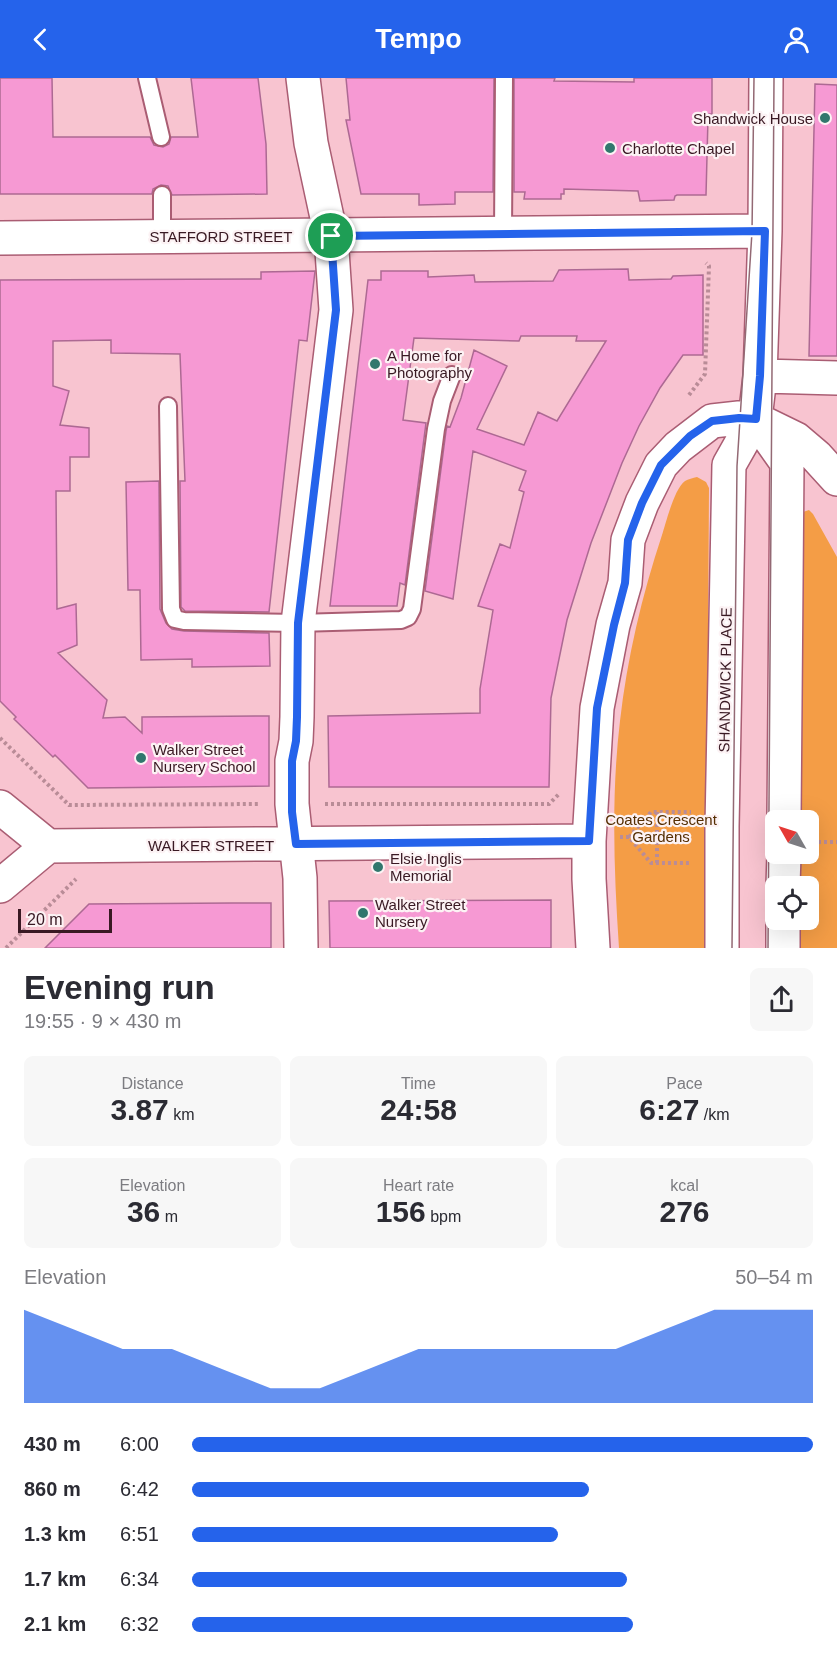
<!DOCTYPE html>
<meta charset="utf-8">
<style>
:root{--surface:#fff;--page:#f7f7f7;--text:#2b2b33;--muted:#7c7c81;--accent:#2563eb}
body{margin:0;font-family:Arial,sans-serif;background:var(--page);color:var(--text);height:100vh;display:flex;flex-direction:column;font-size:22px;white-space:nowrap}
*{box-sizing:border-box;margin:0}
p{font-size:20px;color:var(--muted)}
.icon{flex:none;width:33px;height:33px;fill:none;stroke:currentColor;stroke-width:2;stroke-linecap:round;stroke-linejoin:round}
.map{position:relative;height:870px;overflow:hidden}
.sheet{display:flex;flex-direction:column;background:var(--surface);flex:1}
.sheet>*{flex:none}
.needle{width:39px;rotate:309deg}
.buttons{position:absolute;left:765px;top:732px;display:grid;gap:12px}
.buttons a{display:grid;place-items:center;width:54px;height:54px;border-radius:9px;background:var(--surface);box-shadow:0 6px 24px #0002;font-size:30px}
.scale{position:absolute;left:18px;bottom:15px;width:94px;box-sizing:border-box;padding-left:6px;border:3px solid #391923;border-top:0;font-size:16px;line-height:21px;white-space:nowrap;color:#391923;-webkit-text-stroke:4px #fcf2f4;paint-order:stroke}
.pin{position:absolute;display:grid;place-items:center;width:51px;height:51px;color:#fff;margin:-26px;border:3px solid #fff;border-radius:50%;box-shadow:0 2px 6px #0007}
.round{display:grid;place-items:center;flex:none;width:63px;height:63px;border-radius:9px;background:var(--page)}
.overview{display:flex;align-items:center;justify-content:space-between;height:102px;padding:0 24px}
h1{font-size:33px;font-weight:700;line-height:45px}
.metrics{display:grid;grid-template-columns:repeat(3,1fr);gap:9px;height:102px;padding:6px 24px}
.metrics div{display:grid;align-content:center;border-radius:9px;background:var(--page);text-align:center}
.metrics b{font-size:30px;font-weight:700}
.metrics small{font-size:16px;font-weight:400}
.metrics p{font-size:16px}
.chart{height:168px;padding:12px 24px}
.chart p{display:flex;justify-content:space-between}
.chart svg{width:100%;height:108px;margin-top:6px;fill:var(--accent);opacity:.7}
ul{padding:0 24px;list-style:none;font-size:20px}
li{display:grid;grid-template-columns:96px 72px 1fr;align-items:center;height:45px}
li i{height:15px;border-radius:8px;background:var(--accent)}
header{display:flex;justify-content:space-between;align-items:center;height:78px;padding:0 24px;background:var(--accent);color:#fff;font-size:27px;font-weight:700}
.map>svg:first-child{display:block}
</style>
<header><svg class="icon" aria-label="back" viewBox="0 0 24 24"><path d="M15 5l-7 7 7 7"/></svg>Tempo<svg class="icon" aria-label="person" viewBox="0 0 24 24"><circle cx="12" cy="8" r="4"/><path d="M4 21q1-7 8-7t8 7"/></svg></header>
<div class="map">
<svg width="837" height="870" viewBox="0 0 837 870">
<rect width="100%" height="100%" fill="#f8c4d0"/>
<path fill="#f49d46" d="M 697,399 L 706,404 L 709,410 L 706,870 L 619,870 C 614,795 611,718 620,643 C 627,581 642,517 662,457 C 666,445 674,411 685,403 C 688,401 693,400 697,399 Z
M 809,432 L 813,436 L 837,479 L 837,870 L 796,870 L 796,842 L 808,842 L 808,808 L 797,808 L 797,776 L 808,776 L 808,742 L 797,742 L 803,434 Z"/>
<path fill="#f699d3" stroke="#ad6993" stroke-width="1.5" d="M 0,0 L 52,0 L 53,59 L 150,59 L 154,67 L 163,69 L 169,66 L 171,59 L 198,59 L 191,0 L 258,0 L 266,66 L 267,116 L 172,117 L 168,108 L 161,107 L 153,111 L 152,116 L 0,116 Z
M 346,0 L 494,0 L 493,114 L 455,114 L 455,126 L 419,127 L 419,116 L 361,116 L 346,42 L 350,42 Z
M 514,0 L 555,0 L 554,3 L 634,4 L 634,0 L 712,0 L 712,36 L 709,36 L 708,40 L 706,117 L 677,117 L 675,118 L 674,122 L 640,123 L 638,113 L 564,111 L 564,116 L 561,116 L 561,121 L 524,121 L 525,114 L 514,114 Z
M 815,6 L 837,7 L 837,278 L 809,278 Z
M 628,191 L 629,202 L 671,201 L 673,198 L 703,197 L 703,277 L 683,277 L 660,310 L 639,348 L 622,385 L 591,465 L 567,542 L 551,620 L 549,709 L 329,709 L 328,638 L 480,635 L 480,611 L 493,532 L 478,528 L 500,466 L 510,470 L 524,414 L 519,412 L 526,393 L 473,373 L 453,521 L 425,513 L 446,353 L 447,348 L 450,349 L 461,320 L 474,272 L 507,288 L 477,351 L 524,367 L 538,334 L 557,343 L 606,263 L 576,263 L 577,258 L 521,258 L 519,263 L 414,260 L 403,342 L 426,345 L 405,507 L 400,505 L 397,528 L 330,528 L 368,202 L 381,202 L 381,193 L 428,193 L 428,199 L 474,197 L 475,204 L 553,203 L 559,192 Z
M 315,193 L 307,263 L 299,262 L 269,534 L 185,533 L 181,529 L 180,403 L 185,403 L 180,276 L 111,275 L 111,262 L 53,263 L 53,308 L 69,313 L 60,347 L 89,350 L 89,379 L 70,379 L 70,413 L 56,413 L 57,531 L 76,526 L 77,567 L 58,575 L 107,622 L 103,640 L 125,639 L 142,655 L 142,639 L 269,638 L 269,708 L 88,710 L 55,677 L 53,679 L 14,641 L 16,639 L 0,623 L 0,202 L 261,201 L 261,194 Z
M 159,403 L 160,531 L 166,545 L 172,551 L 184,553 L 269,555 L 270,588 L 192,589 L 192,581 L 141,582 L 140,512 L 128,512 L 126,404 Z
M 551,822 L 551,870 L 330,870 L 329,823 Z
M 233,825 L 271,825 L 271,870 L 45,870 L 89,826 Z"/>
<g fill="none" stroke-linecap="round" stroke-linejoin="round">
<defs>
<path id="lane" d="M 147,0 L 161,59
M 162,117 L 162,159
M 503,156 L 504,0
M 168,328 L 171,531 L 175,541 L 184,543 L 298,545 L 401,542 L 408,539 L 412,531 L 436,351 L 442,323 L 452,297"/>
<path id="street" d="M 0,160 L 765,153
M 760,298 L 837,300
M 760,347 L 787,385 L 784,742
M 0,729 L 48,768 L 0,808
M 48,768 L 589,763
M 783,808 L 784,776
M 301,870 L 300,800 L 292,726 L 292,683 L 296,663 L 297,639 L 298,545 L 336,232 L 331,158 L 311,65 L 303,0
M 593,870 L 589,801 L 589,763 L 597,630 L 613,547 L 625,505 L 628,462 L 642,425 L 661,387 L 678,369 L 712,343 L 739,340 L 755,341 L 796,361 L 816,378 L 837,401
M 722,870 L 722,749 L 729,387 L 755,341 L 760,298 L 765,153 L 766,0
M 783,870 L 783,842"/>
</defs>
<use href="#lane" stroke="#aa5d73" stroke-width="20"/>
<use href="#street" stroke="#aa5d73" stroke-width="36"/>
<path stroke="#b98c97" stroke-width="4" stroke-dasharray="3 3" stroke-linecap="butt" d="M 689,317 L 705,296 L 709,188 L 706,185
M 0,660 L 69,727 L 260,726
M 325,726 L 549,726 L 559,716
M 620,759 L 629,759 L 651,785 L 691,785
M 629,759 L 651,734 L 691,734
M 812,764 L 837,764
M 657,785 L 657,734
M 6,870 L 76,801"/>
<use href="#lane" stroke="#fff" stroke-width="16"/>
<use href="#street" stroke="#fff" stroke-width="33"/>
<path stroke="#936974" stroke-width="1.5" d="M 732,870 L 737,388 L 752,154 L 754,0
M 768,870 L 774,0"/>
</g>
<g fill="none" stroke-linecap="round" stroke-linejoin="round">
<defs>
<path id="route" d="M 765,153 L 760,298 L 756,341 L 739,340 L 712,343 L 690,358 L 661,387 L 642,425 L 628,462 L 625,505 L 614,547 L 597,630 L 589,763 L 296,766 L 292,734 L 292,683 L 296,663 L 297,639 L 298,545 L 336,232 L 331,158 Z"/>
</defs>
<use href="#route" stroke="#fff" stroke-width="12"/>
<use href="#route" stroke="#2563eb" stroke-width="8"/>
</g>
<g fill="#31776d" stroke="#fcf2f4" stroke-width="2">
<circle cx="825" cy="40" r="6"/>
<circle cx="610" cy="70" r="6"/>
<circle cx="375" cy="286" r="6"/>
<circle cx="141" cy="680" r="6"/>
<circle cx="378" cy="789" r="6"/>
<circle cx="363" cy="835" r="6"/>
</g>
<g text-anchor="middle" dominant-baseline="central" stroke-width="4.5" stroke-linejoin="round" paint-order="stroke">
<g font-size="15" fill="#391923" stroke="#fcf2f4" text-anchor="start">
<text x="813" y="40" text-anchor="end">Shandwick House</text>
<text x="622" y="70">Charlotte Chapel</text>
<text x="387" y="277">A Home for<tspan x="387" dy="17">Photography</tspan></text>
<text x="153" y="671">Walker Street<tspan x="153" dy="17">Nursery School</tspan></text>
<text x="390" y="780">Elsie Inglis<tspan x="390" dy="17">Memorial</tspan></text>
<text x="375" y="826">Walker Street<tspan x="375" dy="17">Nursery</tspan></text>
</g>
<g font-size="15" fill="#391923" stroke="#fcf2f4">
<text x="221" y="158">STAFFORD STREET</text>
<text transform="translate(725 602) rotate(-89)">SHANDWICK PLACE</text>
<text x="211" y="767">WALKER STREET</text>
</g>
<g font-size="15" fill="#552e02" stroke="#fcf2f4">
<text x="661" y="741">Coates Crescent<tspan x="661" dy="17">Gardens</tspan></text>
</g>
</g>
</svg>
<div class="buttons">
<a><svg class="needle" viewBox="-14 -14 28 28"><path d="M0-13l5 13h-10z" fill="#e53935"/><path d="M0 13l5-13h-10z" fill="#7c7c81"/></svg></a>
<a><svg class="icon" aria-label="locate" viewBox="0 0 24 24"><circle cx="12" cy="12" r="6"/><path d="M12 2v4M12 18v4M2 12h4M18 12h4"/></svg></a>
</div>
<div class="scale">20 m</div>
<div class="pin" style="left:331px;top:158px;background:#1e9e55"><svg class="icon" aria-label="arrive" viewBox="0 0 24 24"><path d="M6 21V4h12l-3 4 3 4H6"/></svg></div>
</div>
<section class="sheet">
<div class="overview"><div><h1>Evening run</h1><p>19:55 · 9 × 430 m</p></div><a class="round"><svg class="icon" aria-label="share" viewBox="0 0 24 24"><path d="M12 15V3M7 8l5-5 5 5M5 13v7h14v-7"/></svg></a></div>
<div class="metrics">
<div><p>Distance</p><b>3.87<small> km</small></b></div>
<div><p>Time</p><b>24:58</b></div>
<div><p>Pace</p><b>6:27<small> /km</small></b></div>
</div>
<div class="metrics">
<div><p>Elevation</p><b>36<small> m</small></b></div>
<div><p>Heart rate</p><b>156<small> bpm</small></b></div>
<div><p>kcal</p><b>276</b></div>
</div>
<div class="chart"><p><span>Elevation</span>50–54 m</p>
<svg viewBox="0 0 160 44" preserveAspectRatio="none"><path d="M0 44V6L10 14L20 22L30 22L40 30L50 38L60 38L70 30L80 22L90 22L100 22L110 22L120 22L130 14L140 6L150 6L160 6V44z"/></svg>
</div>
<ul>
<li><b>430 m</b>6:00<i style="width:100%"></i></li>
<li><b>860 m</b>6:42<i style="width:64%"></i></li>
<li><b>1.3 km</b>6:51<i style="width:59%"></i></li>
<li><b>1.7 km</b>6:34<i style="width:70%"></i></li>
<li><b>2.1 km</b>6:32<i style="width:71%"></i></li>
</ul>
</section>
